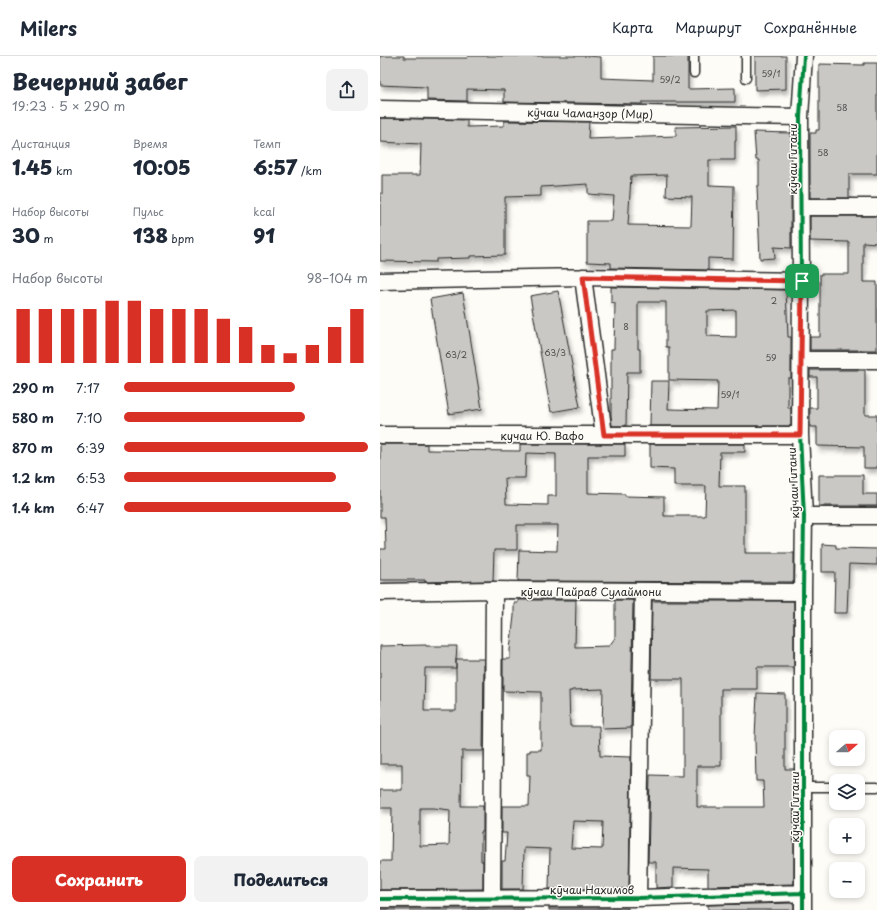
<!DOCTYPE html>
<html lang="ru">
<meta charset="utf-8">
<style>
:root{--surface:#fff;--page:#f2f2f3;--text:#1f2937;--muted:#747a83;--line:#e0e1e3;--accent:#d93025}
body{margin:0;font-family:"Playpen Sans",sans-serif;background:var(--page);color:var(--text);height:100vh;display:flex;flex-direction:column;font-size:15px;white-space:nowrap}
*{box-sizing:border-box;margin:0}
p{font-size:13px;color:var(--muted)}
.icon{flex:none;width:22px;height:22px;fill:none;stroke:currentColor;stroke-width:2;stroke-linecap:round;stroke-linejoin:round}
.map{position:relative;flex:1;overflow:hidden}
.panel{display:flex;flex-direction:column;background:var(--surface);width:380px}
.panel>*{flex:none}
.needle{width:26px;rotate:70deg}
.tools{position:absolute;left:449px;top:674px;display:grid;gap:8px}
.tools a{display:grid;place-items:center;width:36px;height:36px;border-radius:8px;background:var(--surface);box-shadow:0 2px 6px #0003;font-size:20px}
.pin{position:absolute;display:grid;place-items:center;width:34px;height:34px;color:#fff;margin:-17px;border-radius:8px;box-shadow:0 2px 6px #0006}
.round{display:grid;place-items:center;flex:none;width:42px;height:42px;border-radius:8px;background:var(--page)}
.head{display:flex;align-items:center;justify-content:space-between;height:68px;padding:0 12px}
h1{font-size:22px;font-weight:800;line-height:30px}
.figures{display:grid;grid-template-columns:repeat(3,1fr);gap:6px;height:68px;padding:4px 12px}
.figures div{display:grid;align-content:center}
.figures b{font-size:20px;font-weight:800}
.figures small{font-size:11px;font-weight:400}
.figures p{font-size:11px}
.chart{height:112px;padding:8px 12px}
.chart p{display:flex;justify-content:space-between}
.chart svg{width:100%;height:72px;margin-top:4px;stroke:var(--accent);stroke-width:6}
.action{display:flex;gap:8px;margin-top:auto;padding:8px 12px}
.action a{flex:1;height:46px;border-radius:8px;background:var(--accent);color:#fff;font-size:16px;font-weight:800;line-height:46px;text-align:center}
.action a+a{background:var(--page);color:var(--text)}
ul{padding:0 12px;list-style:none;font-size:13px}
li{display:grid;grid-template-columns:64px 48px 1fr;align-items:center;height:30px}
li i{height:10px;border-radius:5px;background:var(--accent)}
header{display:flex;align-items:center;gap:24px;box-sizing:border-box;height:56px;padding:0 20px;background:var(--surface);border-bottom:1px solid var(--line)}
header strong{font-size:19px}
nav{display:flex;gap:22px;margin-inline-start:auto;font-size:14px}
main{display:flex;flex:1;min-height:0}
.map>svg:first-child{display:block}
</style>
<header>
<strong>Milers</strong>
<nav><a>Карта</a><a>Маршрут</a><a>Сохранённые</a></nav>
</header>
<main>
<section class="panel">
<div class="head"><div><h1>Вечерний забег</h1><p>19:23 · 5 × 290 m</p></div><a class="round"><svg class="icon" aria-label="share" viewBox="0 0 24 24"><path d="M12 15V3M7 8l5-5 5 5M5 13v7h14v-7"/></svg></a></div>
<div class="figures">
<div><p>Дистанция</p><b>1.45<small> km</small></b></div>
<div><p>Время</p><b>10:05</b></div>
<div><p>Темп</p><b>6:57<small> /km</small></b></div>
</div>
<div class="figures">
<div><p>Набор высоты</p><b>30<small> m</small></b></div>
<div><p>Пульс</p><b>138<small> bpm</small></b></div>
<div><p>kcal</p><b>91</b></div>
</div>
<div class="chart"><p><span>Набор высоты</span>98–104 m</p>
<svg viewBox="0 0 160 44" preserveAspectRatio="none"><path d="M5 44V11M15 44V11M25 44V11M35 44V11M45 44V6M55 44V6M65 44V11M75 44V11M85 44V11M95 44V17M105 44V22M115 44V33M125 44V38M135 44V33M145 44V22M155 44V11"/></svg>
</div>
<ul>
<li><b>290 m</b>7:17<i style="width:70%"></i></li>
<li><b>580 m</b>7:10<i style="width:74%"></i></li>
<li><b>870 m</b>6:39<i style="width:100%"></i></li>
<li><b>1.2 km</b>6:53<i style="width:87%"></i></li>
<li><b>1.4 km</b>6:47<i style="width:93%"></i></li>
</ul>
<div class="action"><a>Сохранить</a><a>Поделиться</a></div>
</section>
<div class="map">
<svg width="497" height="854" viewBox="0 0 497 854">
<defs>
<filter id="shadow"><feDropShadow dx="2.5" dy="4.5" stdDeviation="2" flood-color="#0004"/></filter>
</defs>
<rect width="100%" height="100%" fill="#fdfcf7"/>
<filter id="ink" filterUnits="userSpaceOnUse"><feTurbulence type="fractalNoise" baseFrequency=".025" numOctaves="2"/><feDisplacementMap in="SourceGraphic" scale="8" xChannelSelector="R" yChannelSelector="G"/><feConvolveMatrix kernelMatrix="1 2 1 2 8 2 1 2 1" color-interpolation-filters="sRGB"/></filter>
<g filter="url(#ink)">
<path fill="#c9c8c4" stroke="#2b2b2b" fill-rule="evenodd" filter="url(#shadow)" d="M 0,0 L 24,0 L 24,2 L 87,2 L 88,0 L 206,0 L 221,1 L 221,22 L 273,24 L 273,0 L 308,0 L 308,33 L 355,32 L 355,46 L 262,46 L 262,48 L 124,46 L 124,34 L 87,33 L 87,45 L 47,44 L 47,31 L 0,29 Z
M 375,0 L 406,0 L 406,33 L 375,34 Z
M 484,7 L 497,7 L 497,118 L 469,118 L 469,142 L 430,142 L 430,77 L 436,77 L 436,74 L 439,74 L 439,8 L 484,9 Z
M 0,62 L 87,64 L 87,71 L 124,70 L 124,65 L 209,66 L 208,83 L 296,80 L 296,71 L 356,70 L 356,85 L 355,85 L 355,104 L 329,104 L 329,129 L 354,130 L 353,203 L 328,202 L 328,214 L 231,212 L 231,207 L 207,206 L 207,165 L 232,165 L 234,140 L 208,138 L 208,128 L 161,131 L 161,140 L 125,141 L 125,199 L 90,200 L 90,202 L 56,203 L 56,206 L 0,205 L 0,138 L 2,138 L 2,119 L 40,119 L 41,88 L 0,86 ZM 287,119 L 286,140 L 312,141 L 311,170 L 248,169 L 251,120 Z
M 374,76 L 411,77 L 411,192 L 394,191 L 395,202 L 380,203 L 377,130 L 379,130 L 379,104 L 376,104 Z
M 430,160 L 497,160 L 497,187 L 483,186 L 483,226 L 497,226 L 497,294 L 430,294 L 430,281 L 440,281 L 440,218 L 469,218 L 469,186 L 430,185 Z
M 231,231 L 406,234 L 408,281 L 411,281 L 411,322 L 408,322 L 408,352 L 411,352 L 411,370 L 270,370 L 271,325 L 289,325 L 288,353 L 337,354 L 338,325 L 289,324 L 289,291 L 286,291 L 286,246 L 258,246 L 258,293 L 260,293 L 260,316 L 247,316 L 246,370 L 232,370 L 231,359 L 231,293 L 234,293 L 235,247 L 231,246 ZM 356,254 L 356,281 L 327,280 L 327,255 Z
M 178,235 L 200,351 L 171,356 L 150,240 Z
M 83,237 L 102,353 L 69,358 L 50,243 Z
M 430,314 L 485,314 L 485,359 L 497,359 L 497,412 L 484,412 L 484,391 L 437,390 L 437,371 L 430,371 L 430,352 L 437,352 L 437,321 L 430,321 Z
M 0,388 L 47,388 L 47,394 L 140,395 L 140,388 L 245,388 L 245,400 L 208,400 L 208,437 L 245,438 L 245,440 L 284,441 L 284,460 L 325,460 L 326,430 L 294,430 L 294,413 L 270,412 L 270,388 L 365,388 L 365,396 L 340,396 L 339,430 L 365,430 L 365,497 L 414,497 L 414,526 L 138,525 L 139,494 L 177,495 L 178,469 L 137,469 L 137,494 L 114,494 L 113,525 L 45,526 L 45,524 L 0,524 L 0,493 L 6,493 L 5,461 L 0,461 ZM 146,397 L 176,398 L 176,440 L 168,440 L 168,449 L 126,448 L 125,422 L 145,422 Z
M 439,419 L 483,419 L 483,438 L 497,438 L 497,450 L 439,450 Z
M 442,488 L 456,489 L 456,492 L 497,493 L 497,509 L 469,508 L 467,557 L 454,557 L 455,516 L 442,516 Z
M 138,544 L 196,544 L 195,591 L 229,590 L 235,582 L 235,544 L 253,544 L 251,672 L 222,673 L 223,633 L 192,634 L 192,635 L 189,635 L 190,670 L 219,670 L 220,700 L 251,701 L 249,833 L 169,833 L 170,793 L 144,792 L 143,833 L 122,833 L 122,805 L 125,805 L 127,777 L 122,777 L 122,750 L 149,750 L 150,719 L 147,719 L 147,696 L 150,696 L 150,694 L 161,694 L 161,636 L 123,635 L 123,603 L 130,603 L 130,594 L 134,560 L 134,547 L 138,547 ZM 193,765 L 223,766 L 222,793 L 191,792 Z
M 272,545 L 414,545 L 414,611 L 377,611 L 377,633 L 341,633 L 341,710 L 317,710 L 317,751 L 384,751 L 383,725 L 376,725 L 375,682 L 377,637 L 405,638 L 405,713 L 414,713 L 414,828 L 328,830 L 328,813 L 293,812 L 293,831 L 276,832 L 276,806 L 268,806 L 270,719 L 303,720 L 303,623 L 271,623 Z
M 46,589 L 46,590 L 77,590 L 76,603 L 104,603 L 103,695 L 82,695 L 81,750 L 103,750 L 103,776 L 101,776 L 101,805 L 103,805 L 103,833 L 0,834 L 0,805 L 11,805 L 12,752 L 0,752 L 0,734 L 22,734 L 22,708 L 0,708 L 0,590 ZM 76,603 L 76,655 L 44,655 L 45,612 L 76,612 ZM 40,752 L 54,752 L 70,754 L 69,789 L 40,790 Z
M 414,847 L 414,854 L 328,854 L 328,849 Z
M 0,852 L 143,852 L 143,854 L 0,854 Z
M 169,852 L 248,852 L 248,854 L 169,854 Z"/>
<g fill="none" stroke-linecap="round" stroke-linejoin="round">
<defs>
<path id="service" d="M 314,0 L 314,17
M 366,0 L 366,22
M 423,731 L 456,731
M 478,731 L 497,731"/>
<path id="minor" d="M 0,53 L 420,61
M 421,151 L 497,151
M 203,221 L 224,379
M 0,225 L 203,221 L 421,225
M 421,304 L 497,304
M 0,379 L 420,379
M 424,460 L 497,460
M 0,536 L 114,534 L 423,536
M 112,842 L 114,534
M 258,842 L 263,535
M 0,843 L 258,842 L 423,837
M 423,854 L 423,536 L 424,460 L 420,379 L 421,225 L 420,61 L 424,0"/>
</defs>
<use href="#service" stroke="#2b2b2b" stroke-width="11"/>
<use href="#minor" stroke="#2b2b2b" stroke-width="19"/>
<use href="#service" stroke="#fdfcf7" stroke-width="8"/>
<use href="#minor" stroke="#fdfcf7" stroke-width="16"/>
<defs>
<path id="cycleway" d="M 0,843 L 258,842 L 423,837
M 423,854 L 423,536 L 424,460 L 420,379 L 421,225 L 420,61 L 424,0"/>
</defs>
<use href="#cycleway" stroke="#fdfcf7" stroke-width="6"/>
<use href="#cycleway" stroke="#00873e" stroke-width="4"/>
</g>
</g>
<g fill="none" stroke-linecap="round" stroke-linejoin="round" filter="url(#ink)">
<defs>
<path id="route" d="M 203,221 L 422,225 L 420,379 L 224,379 Z"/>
</defs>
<use href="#route" stroke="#fff" stroke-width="8"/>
<use href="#route" stroke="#d93025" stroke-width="5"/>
</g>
<g text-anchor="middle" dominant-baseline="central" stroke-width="3" stroke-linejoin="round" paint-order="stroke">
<g font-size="9" fill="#525251">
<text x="391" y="17">59/1</text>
<text x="290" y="23">59/2</text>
<text x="462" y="51">58</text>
<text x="443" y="96">58</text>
<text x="394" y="244">2</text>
<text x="246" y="270">8</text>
<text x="175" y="296">63/3</text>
<text x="76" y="298">63/2</text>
<text x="391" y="301">59</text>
<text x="350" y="338">59/1</text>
</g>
<g font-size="11" fill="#2b2b2b" stroke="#fdfcf7">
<text transform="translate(210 57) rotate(1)">кӯчаи Чаманзор (Мир)</text>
<text transform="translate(412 103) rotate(-90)">кӯчаи Гитани</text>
<text x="162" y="379">кучаи Ю. Вафо</text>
<text transform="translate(413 427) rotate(-93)">кӯчаи Гитани</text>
<text x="211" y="535">кӯчаи Пайрав Сулаймони</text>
<text transform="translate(414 751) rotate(-90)">кӯчаи Гитани</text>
<text x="212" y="833">кӯчаи Нахимов</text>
</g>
</g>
</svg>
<div class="tools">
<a><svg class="needle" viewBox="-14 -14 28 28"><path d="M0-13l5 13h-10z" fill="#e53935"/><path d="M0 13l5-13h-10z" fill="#747a83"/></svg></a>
<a><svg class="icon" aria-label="layers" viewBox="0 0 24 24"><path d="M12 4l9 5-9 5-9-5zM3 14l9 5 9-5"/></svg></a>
<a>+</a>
<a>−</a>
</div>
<div class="pin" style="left:422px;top:225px;background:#1e9e55"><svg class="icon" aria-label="arrive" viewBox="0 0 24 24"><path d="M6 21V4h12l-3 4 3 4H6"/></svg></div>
</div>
</main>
